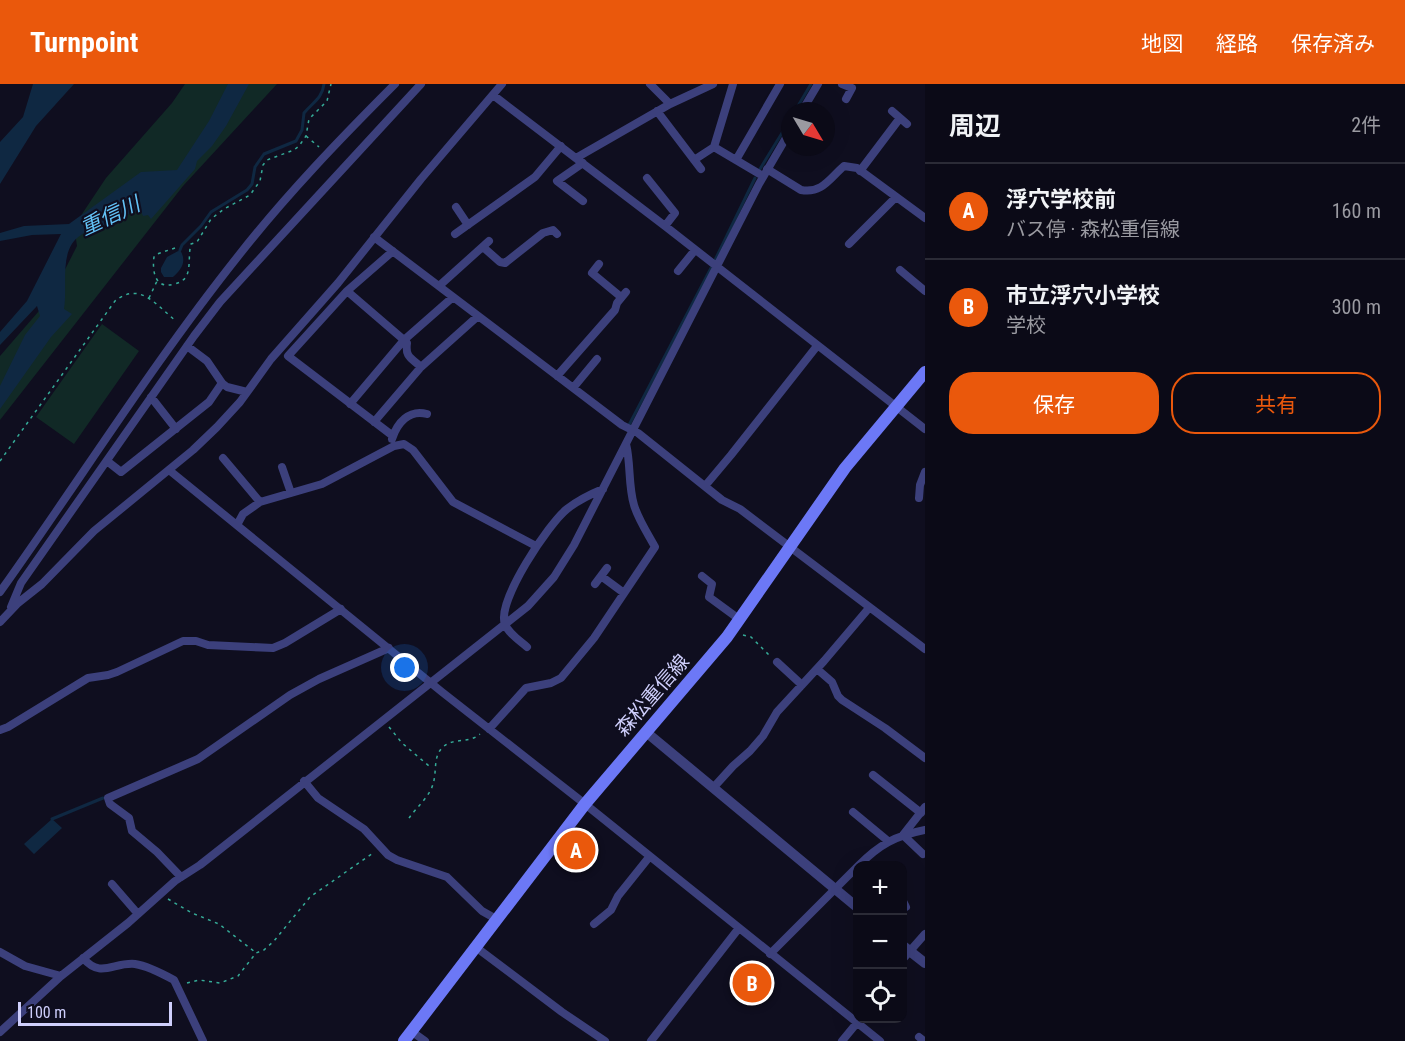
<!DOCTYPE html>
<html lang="ja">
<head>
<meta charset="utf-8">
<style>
	:root { --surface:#0b0a17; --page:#191824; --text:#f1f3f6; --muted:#9a9aa1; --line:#2b2b36; --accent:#ea580c }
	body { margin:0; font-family:"Roboto Condensed","Noto Sans JP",sans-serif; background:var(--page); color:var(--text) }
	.controls { position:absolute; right:18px; bottom:18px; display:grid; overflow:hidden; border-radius:12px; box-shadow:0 6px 24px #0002 }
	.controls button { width:54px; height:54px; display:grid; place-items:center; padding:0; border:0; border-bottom:2px solid var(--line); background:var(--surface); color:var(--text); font:30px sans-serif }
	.compass { position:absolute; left:781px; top:18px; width:54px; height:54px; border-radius:50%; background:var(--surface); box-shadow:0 6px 24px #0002; rotate:128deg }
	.scale { position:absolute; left:18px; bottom:15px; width:154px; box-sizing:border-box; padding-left:6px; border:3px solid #cfcffc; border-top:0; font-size:16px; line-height:21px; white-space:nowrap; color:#cfcffc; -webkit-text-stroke:4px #0f0e1f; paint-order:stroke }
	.you { position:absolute; left:405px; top:584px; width:21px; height:21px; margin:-15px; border:4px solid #fff; border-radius:50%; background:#1a73e8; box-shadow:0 0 0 9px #1a73e833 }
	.badge { display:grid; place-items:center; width:39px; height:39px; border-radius:50%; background:var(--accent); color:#fff; font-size:20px; font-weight:700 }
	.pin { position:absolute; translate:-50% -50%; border:3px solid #fff; box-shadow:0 2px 6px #0006 }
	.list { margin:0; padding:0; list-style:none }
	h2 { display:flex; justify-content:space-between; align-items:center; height:78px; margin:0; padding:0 24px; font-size:26px }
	h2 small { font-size:20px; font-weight:400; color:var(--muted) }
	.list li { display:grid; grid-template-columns:39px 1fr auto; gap:18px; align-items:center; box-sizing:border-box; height:96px; padding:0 24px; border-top:2px solid var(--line) }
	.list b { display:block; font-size:22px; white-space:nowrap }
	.list p { margin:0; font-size:20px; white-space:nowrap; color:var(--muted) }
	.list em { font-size:20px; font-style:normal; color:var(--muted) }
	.actions { display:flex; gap:12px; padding:18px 24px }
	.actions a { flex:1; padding:14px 0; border:2px solid var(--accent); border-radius:24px; text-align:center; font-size:21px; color:var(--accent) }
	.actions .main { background:var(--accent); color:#fff }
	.icon { flex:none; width:33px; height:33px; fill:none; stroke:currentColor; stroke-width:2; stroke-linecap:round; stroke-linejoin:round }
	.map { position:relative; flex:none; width:925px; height:957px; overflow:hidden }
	header { display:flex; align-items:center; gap:36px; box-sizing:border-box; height:84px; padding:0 30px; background:var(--accent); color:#fff }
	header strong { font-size:28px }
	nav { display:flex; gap:33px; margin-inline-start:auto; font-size:21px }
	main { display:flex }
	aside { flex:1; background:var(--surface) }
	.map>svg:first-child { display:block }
	.green { fill:#112926 }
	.water { fill:#0f2842 }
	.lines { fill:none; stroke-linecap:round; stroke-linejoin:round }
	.stream { stroke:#0f2842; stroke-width:3 }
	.path { stroke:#35ab97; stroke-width:1.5; stroke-dasharray:3 4.5; stroke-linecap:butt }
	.minor { stroke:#3c407c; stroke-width:8 }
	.tertiary { stroke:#3c407c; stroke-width:10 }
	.secondary { stroke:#6c78f6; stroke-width:12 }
	.labels { text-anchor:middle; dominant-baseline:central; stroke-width:4.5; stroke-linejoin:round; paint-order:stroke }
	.street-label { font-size:20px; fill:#cfcffc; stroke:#0f0e1f }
	.water-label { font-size:21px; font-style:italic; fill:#63c2f6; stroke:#0f0e1f }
</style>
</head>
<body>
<header>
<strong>Turnpoint</strong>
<nav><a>地図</a><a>経路</a><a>保存済み</a></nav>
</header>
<main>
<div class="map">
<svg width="925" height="957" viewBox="0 0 925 957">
	<rect width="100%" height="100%" fill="#0f0e1f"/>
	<path class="green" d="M185 0H277L183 102 0 336V272L51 213 77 162 74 142 106 94 172 19Z
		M102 240 139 267 74 360 36 333Z"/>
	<path class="water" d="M33 0H74L36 42 0 100V58L23 33Z
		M228 0H249L226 42 212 62 197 77 195 85 151 135 148 131 143 132 141 127C128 127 119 137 107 141 99 144 89 145 81 151 58 165 68 202 64 225L72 230 51 253 0 325V302L25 251 40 232 37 222 0 261V248L27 217 61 150 32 151 0 157V149L24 142 69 140 141 88 177 86 209 37Z
		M180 166C187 177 182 185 173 193H164L161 188V184L167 173Z
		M52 735 62 744 34 770 24 760Z"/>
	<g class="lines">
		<path class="stream" d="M795 27 811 0
			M760 85 790 36
			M180 166 182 161 201 142 211 128 247 106 252 100 255 83 264 70 296 57 302 46 304 29C313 18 322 15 324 0
			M715 176 755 94
			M629 341 711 184
			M52 735 103 714"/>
		<path class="path" d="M306 52 319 63
			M175 164 157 170 154 173C152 187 155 206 174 200 179 199 183 197 186 193 191 184 188 170 191 160L197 158 211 135 224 125 250 111 260 97 263 81 267 76 294 66 299 62 306 52 309 35 327 17 331 0
			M149 214 157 197
			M0 377 115 217C140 197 156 221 176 237
			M743 551 751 553 770 572
			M389 643 402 659 429 682
			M409 734C416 724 430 712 433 700 437 688 433 673 442 664 452 653 469 660 480 650
			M168 815 192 829 219 840 255 868
			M187 899 199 896 220 899 238 892 256 869 264 866 274 857 310 813 373 769"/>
		<path class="minor" d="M650 0 670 20
			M733 0 714 63 763 92
			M842 0 852 4 846 15
			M493 11 665 142 925 345
			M657 27 701 85
			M802 27 818 0
			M892 27 907 40
			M576 74 670 20 713 0
			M694 76 714 63
			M736 76 780 0
			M583 79 557 97 583 117
			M767 85 801 106C822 110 830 94 844 82L857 84 925 134
			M860 87 900 34
			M647 94 675 129 665 142
			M456 123 468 141
			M455 150 535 93 561 62
			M374 153 622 341 638 349 722 416 740 425 925 565
			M849 160 896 113
			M483 163 500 178 505 179 543 149 553 146 557 150
			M393 167 347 207 288 272 393 352
			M599 180 592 189 621 213
			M900 186 925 207
			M678 187 695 166
			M439 202 489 157
			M347 207 404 256 453 213
			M404 256 407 259C405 273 411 274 421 283
			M187 262 207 277 222 299
			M557 292 615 226 617 219 626 208
			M573 304 597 275
			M151 313 176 345
			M350 320 404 256
			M374 338 421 283 478 232
			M392 355C397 339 409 325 427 330
			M223 374 260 418
			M107 377 121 388 209 318 222 299 227 303 247 308
			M282 383 291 409
			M169 386 442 608 585 720 880 957
			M705 402 731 371 817 262
			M919 414 920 401 925 388
			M237 441 243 430 260 418 322 400 394 362 404 360 413 366 453 418 536 462
			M601 492 624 509
			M702 492 712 500 709 513 739 535
			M595 500 607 484
			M0 508C80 396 153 279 239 171 287 110 340 55 395 0
			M11 523 21 499 194 252 220 218 421 0
			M0 538 18 519 42 500 94 447 193 366 217 343 240 318 271 275 338 199 421 95 502 0
			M527 563C520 557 508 549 505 540 496 518 549 439 567 425 577 417 591 410 603 405
			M777 578 802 601
			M817 585 832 598 838 612 842 616 885 644 925 674
			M489 645 526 604 551 599 561 594 594 554 655 463C648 450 638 435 634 421 628 401 631 380 626 360
			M0 646 8 643 88 594 108 591 117 588 183 557H196L208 561 273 564 285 559 341 525
			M873 691 921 729
			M304 697 318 714 364 745 388 771 397 776 447 793 482 827 498 836
			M713 704 733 682 750 667 763 652 777 628 824 577 869 524
			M853 728 888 757
			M923 770 903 751 925 723
			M858 782C880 760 895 752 925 746
			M181 793 157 768 132 747 129 734 110 720 108 714 198 675 290 611 319 595 389 564
			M112 800 138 830
			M902 815 906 823
			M594 840 611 826 618 812 650 772
			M477 864 562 928 605 957
			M0 868 25 882 61 892
			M770 870 858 782
			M83 874C101 895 113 878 135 880 148 882 163 890 174 896L203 957
			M902 876 925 850
			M411 947 425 957
			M0 948 61 892 128 839 175 797 200 781 528 522 554 493 574 461 759 100 790 47
			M919 953 924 957
			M651 957 739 844
			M842 957 861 934"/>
		<path class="tertiary" d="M646 648 858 824
			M902 861 925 879"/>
		<path class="secondary" d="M404 957 585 720 727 553 845 384 925 288"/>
	</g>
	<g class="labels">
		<g class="street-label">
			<text transform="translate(652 611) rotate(-49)">森松重信線</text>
		</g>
		<g class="water-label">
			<text transform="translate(110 132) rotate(-25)">重信川</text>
		</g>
	</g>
</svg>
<div class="controls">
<button>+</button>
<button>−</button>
<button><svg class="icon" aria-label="locate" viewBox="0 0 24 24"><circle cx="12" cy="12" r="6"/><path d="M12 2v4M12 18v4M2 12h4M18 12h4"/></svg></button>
</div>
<svg class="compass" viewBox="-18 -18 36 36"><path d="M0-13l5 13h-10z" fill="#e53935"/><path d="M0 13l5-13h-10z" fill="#9a9aa1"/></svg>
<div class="scale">100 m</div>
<div class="you"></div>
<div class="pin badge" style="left:576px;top:766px">A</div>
<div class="pin badge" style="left:752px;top:899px">B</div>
</div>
<aside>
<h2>周辺<small>2件</small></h2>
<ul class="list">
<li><span class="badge">A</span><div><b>浮穴学校前</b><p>バス停 · 森松重信線</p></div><em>160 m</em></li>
<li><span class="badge">B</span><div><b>市立浮穴小学校</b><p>学校</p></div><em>300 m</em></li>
</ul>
<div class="actions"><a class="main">保存</a><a>共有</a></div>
</aside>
</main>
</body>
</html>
